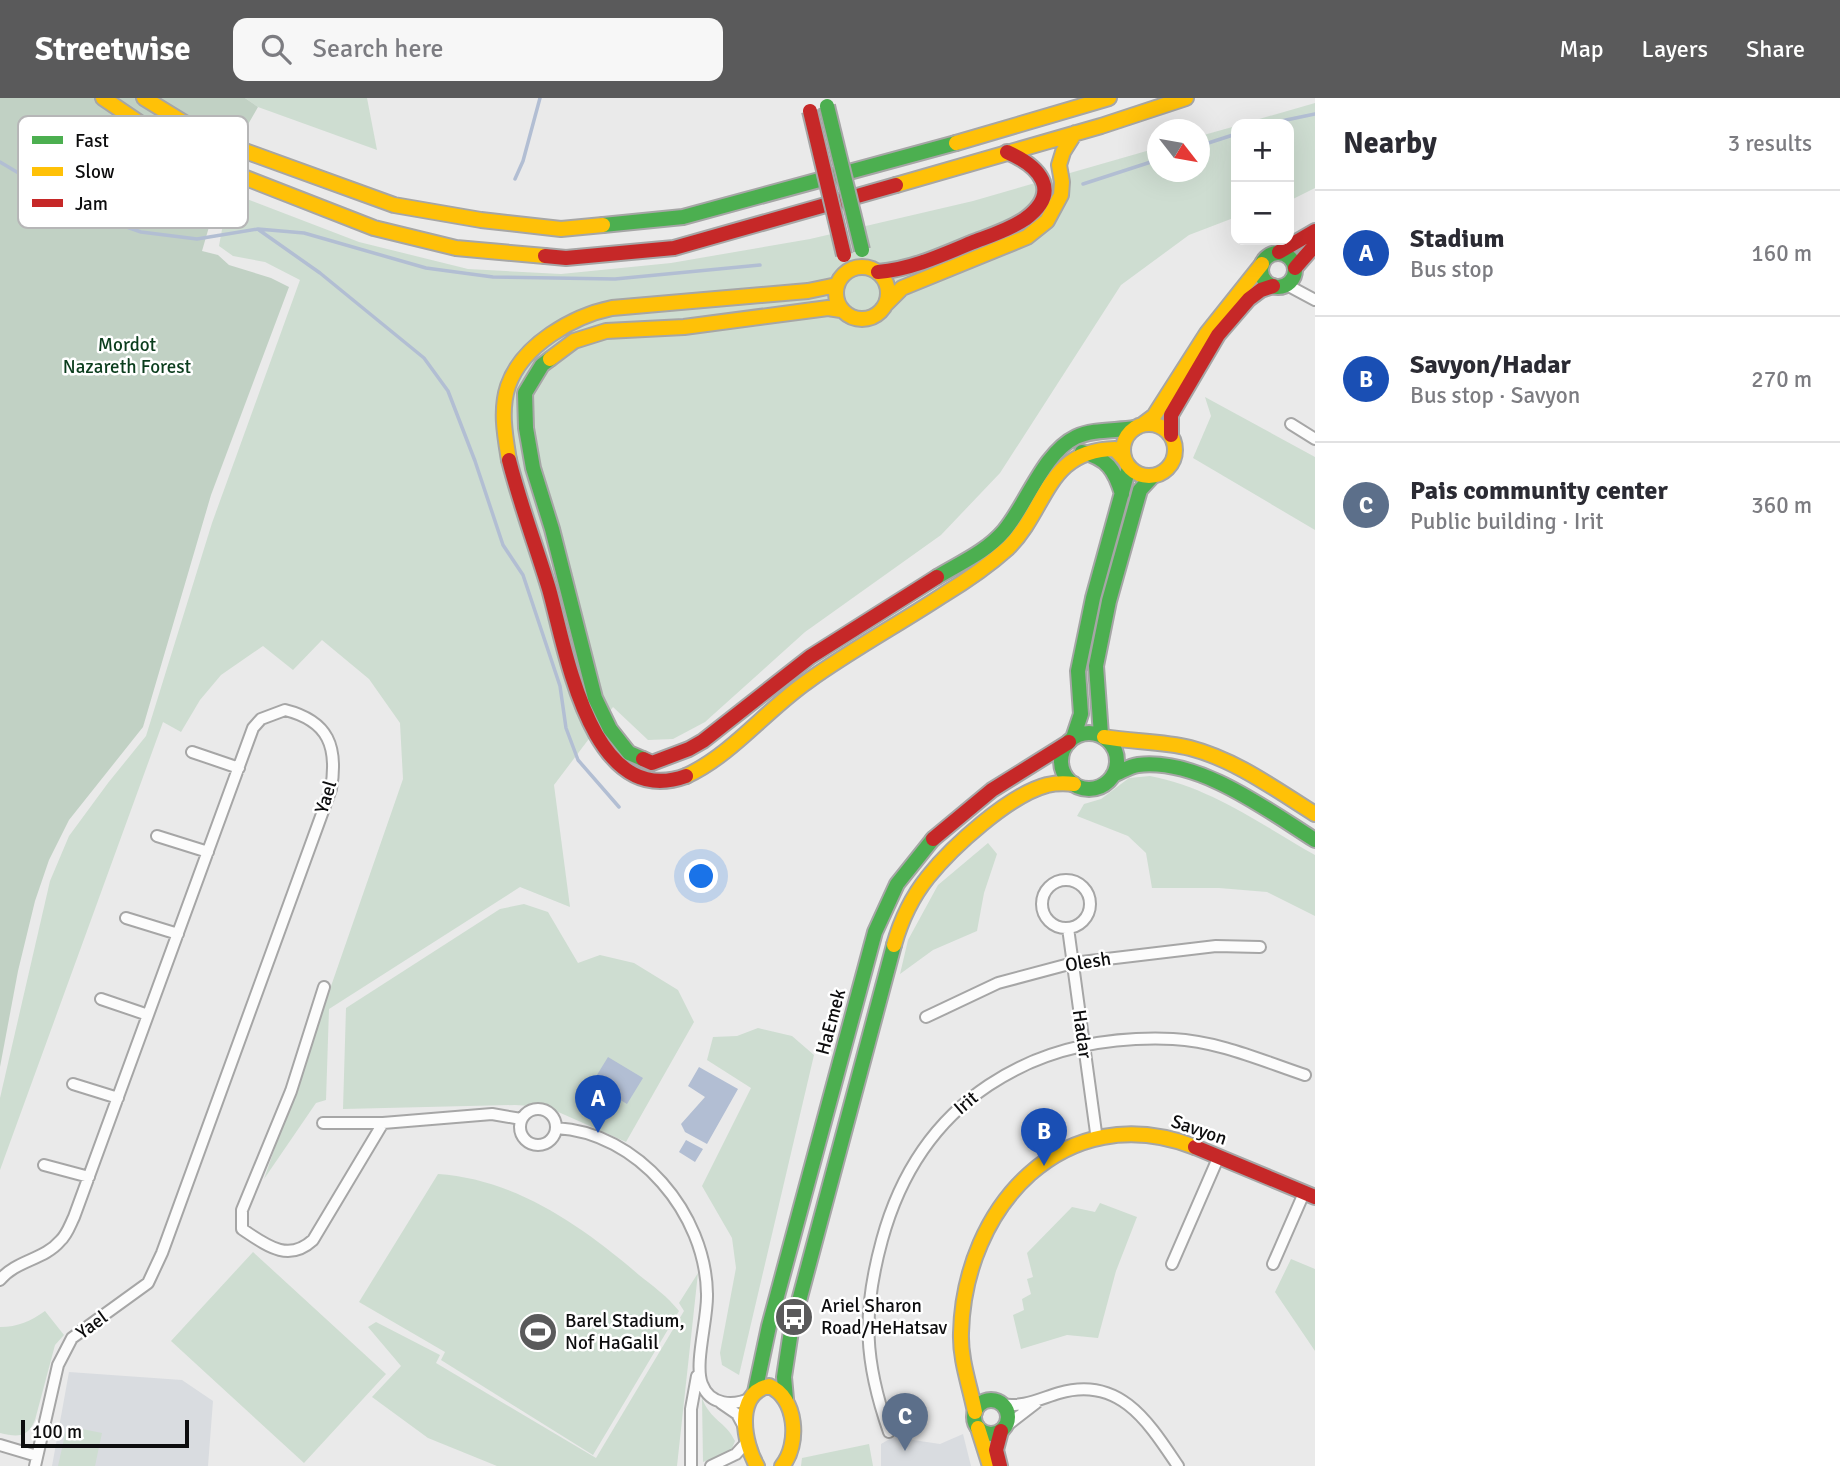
<!DOCTYPE html>
<html lang="en">
<head>
<meta charset="utf-8">
<style>
	:root { --surface:#fff; --page:#f7f7f7; --text:#2b2b33; --muted:#7c7c81; --line:#e1e1e2; --accent:#5a5a5b }
	body { margin:0; font-family:Signika,sans-serif; background:var(--page); color:var(--text) }
	.controls { position:absolute; right:21px; top:21px; display:grid; overflow:hidden; border-radius:14px; box-shadow:0 7px 28px #0002 }
	.controls button { width:63px; height:63px; display:grid; place-items:center; padding:0; border:0; border-bottom:2px solid var(--line); background:var(--surface); color:var(--text); font:35px sans-serif }
	.compass { position:absolute; left:1147px; top:21px; width:63px; height:63px; border-radius:50%; background:var(--surface); box-shadow:0 7px 28px #0002; rotate:121deg }
	.scale { position:absolute; left:21px; bottom:18px; width:168px; box-sizing:border-box; padding-left:7px; border:4px solid #0d0d0e; border-top:0; font-size:19px; line-height:24px; white-space:nowrap; color:#0d0d0e; -webkit-text-stroke:5px #fff; paint-order:stroke }
	.you { position:absolute; left:702px; top:779px; width:24px; height:24px; margin:-18px; border:5px solid #fff; border-radius:50%; background:#1a73e8; box-shadow:0 0 0 10px #1a73e833 }
	.badge { display:grid; place-items:center; width:46px; height:46px; border-radius:50%; background:var(--accent); color:#fff; font-size:23px; font-weight:700 }
	.pin { position:absolute; translate:-50% -58px; filter:drop-shadow(0 2px 4px #0008) }
	.pin::after { content:''; position:absolute; top:37px; width:24px; height:21px; background:inherit; clip-path:polygon(0 0,100% 0,50% 100%) }
	.list { margin:0; padding:0; list-style:none }
	h2 { display:flex; justify-content:space-between; align-items:center; height:91px; margin:0; padding:0 28px; font-size:30px }
	h2 small { font-size:23px; font-weight:400; color:var(--muted) }
	.list li { display:grid; grid-template-columns:46px 1fr auto; gap:21px; align-items:center; box-sizing:border-box; height:126px; padding:0 28px; border-top:2px solid var(--line) }
	.list b { display:block; font-size:26px; white-space:nowrap }
	.list p { margin:0; font-size:23px; white-space:nowrap; color:var(--muted) }
	.list em { font-size:23px; font-style:normal; color:var(--muted) }
	.icon { flex:none; width:38px; height:38px; fill:none; stroke:currentColor; stroke-width:2; stroke-linecap:round; stroke-linejoin:round }
	.map { position:relative; flex:none; width:1315px; height:1368px; overflow:hidden }
	header { display:flex; align-items:center; gap:42px; box-sizing:border-box; height:98px; padding:0 35px; background:var(--accent); color:#fff }
	header strong { font-size:33px }
	nav { display:flex; gap:38px; margin-inline-start:auto; font-size:24px }
	.search { width:490px; height:63px; background:var(--page); display:flex; align-items:center; gap:18px; box-sizing:border-box; padding:0 24px; border-radius:14px; color:var(--muted); font-size:26px }
	main { display:flex }
	aside { flex:1; background:var(--surface) }
	.map>svg:first-child { display:block }
	.built { fill:#d9dce0 }
	.green { fill:#ceddd1 }
	.forest { fill:#c1d1c4 }
	.water { fill:#b2bed3 }
	.lines { fill:none; stroke-linecap:round; stroke-linejoin:round }
	.stream { stroke:#b2bed3; stroke-width:3.5 }
	.street-casing { stroke:#a6a6a6; stroke-width:14 }
	.fast-casing { stroke:#a6a6a6; stroke-width:18 }
	.slow-casing { stroke:#a6a6a6; stroke-width:18 }
	.jam-casing { stroke:#a6a6a6; stroke-width:18 }
	.street { stroke:#fcfcfc; stroke-width:10 }
	.fast { stroke:#4caf50; stroke-width:14 }
	.slow { stroke:#ffc107; stroke-width:14 }
	.jam { stroke:#c62828; stroke-width:14 }
	.fast-bridge-casing { stroke:#a6a6a6; stroke-width:18; stroke-linecap:butt }
	.jam-bridge-casing { stroke:#a6a6a6; stroke-width:18; stroke-linecap:butt }
	.fast-bridge { stroke:#4caf50; stroke-width:14 }
	.jam-bridge { stroke:#c62828; stroke-width:14 }
	.labels { text-anchor:middle; dominant-baseline:central; stroke-width:5; stroke-linejoin:round; paint-order:stroke }
	.park-label { font-size:19px; fill:#0b3d1d; stroke:#fff }
	.street-label { font-size:19px; fill:#0d0d0e; stroke:#fff }
	.poi-label { font-size:19px; fill:#0d0d0e; stroke:#fff; text-anchor:start }
	.key { fill:#fff; stroke:#b6b6b7; stroke-width:2 }
	.key-label { font-size:19px; fill:#0d0d0e }
</style>
</head>
<body>
<header>
<strong>Streetwise</strong>
<div class="search"><svg class="icon" aria-label="search" viewBox="0 0 24 24"><circle cx="10" cy="10" r="6"/><path d="M15 15l6 6"/></svg>Search here</div>
<nav><a>Map</a><a>Layers</a><a>Share</a></nav>
</header>
<main>
<div class="map">
<svg width="1315" height="1368" viewBox="0 0 1315 1368">
	<rect width="100%" height="100%" fill="#eaeaea"/>
	<path class="built" d="M69 1274 182 1282 213 1303 208 1368H52Z
		M963 1336 971 1368H881V1346L893 1339 940 1346Z"/>
	<path class="green" d="M245 0H367L377 52 258 9Z
		M1315 5V90L1289 103V26H1242Z
		M1236 28V119L1189 137 1121 187 1000 375 941 437 805 534 705 624 673 641 648 642 613 609 554 687 570 809 520 789 329 911 326 1002 316 1005 264 1081 403 681 400 625 369 581 322 542 293 572 263 548 221 577 200 602 181 634 163 624 0 1072V1000L50 783 69 738 108 685 146 638 212 425 300 182 265 164 233 158 219 148 225 115 223 92 359 144 468 171 561 176 671 165 810 141 973 103 1157 50V74H1199L1200 38Z
		M1205 299 1315 359V432L1193 360 1211 318Z
		M1150 678C1210 689 1262 727 1315 757V818L1267 794 1219 790H1152L1146 755 1128 738 1077 718 1084 706 1101 701 1129 680Z
		M988 745 997 756 984 795 977 833 933 852 900 876 908 842 938 787Z
		M524 806 548 814 578 865 600 857 634 865 678 892 694 924 626 1044 547 1009 515 1007 343 1011 346 910 500 811Z
		M758 930 792 938 814 957 739 1277 722 1267 720 1255 736 1170 732 1140 702 1088 751 990 707 962 713 939 737 938Z
		M438 1076C515 1081 582 1128 639 1177 653 1188 668 1199 679 1213L593 1357 441 1262 445 1254 359 1204Z
		M1100 1105 1137 1119 1116 1173 1098 1240 1067 1237 1021 1251 1013 1217 1024 1212 1022 1201 1031 1196 1027 1181 1033 1179 1027 1155 1072 1109 1095 1114Z
		M253 1154 386 1276 304 1365 171 1243Z
		M1291 1161 1315 1171V1253L1275 1194Z
		M698 1175 677 1368H497L428 1340 372 1299 401 1268 368 1229 376 1224 440 1257 436 1265 596 1360 684 1213 679 1205Z
		M45 1213 64 1237 55 1247 35 1322C28 1340 17 1339 0 1335V1229C18 1229 31 1223 45 1213Z
		M702 1300C710 1322 726 1324 735 1343L731 1353 703 1364Z
		M67 1328 102 1335 95 1368H58Z
		M869 1346 873 1368H801L802 1360Z"/>
	<path class="forest" d="M0 0H245L258 9 211 91 217 122H211L202 153 218 157 229 167 271 180 289 189 211 397 143 629 69 722 49 762 35 803 18 873 0 969Z"/>
	<path class="water" d="M608 959 643 980 627 1006 592 985Z
		M699 969 738 991 707 1046 685 1034 681 1026 705 999 688 988Z
		M686 1042 703 1051 695 1064 679 1054Z"/>
	<g class="lines">
		<path class="stream" d="M1267 26 1315 16
			M1199 48 1236 36
			M0 64 84 114 141 134 197 141 258 131 304 135 426 170 493 179 615 181 760 167
			M515 81 523 63 540 0
			M1083 86 1157 62
			M259 132 320 175 424 260 448 293 475 363 503 447 523 477 560 588 566 630 578 662 619 709"/>
		<defs>
			<path id="street" d="M1287 187 1315 202
				M1291 326 1315 341
				M192 654 239 670
				M157 738 208 754
				M1042 806a24 24 0 1 1 48 0a24 24 0 1 1-48 0Z
				M126 820 178 836
				M1068 830 1097 1042
				M324 889 291 993 242 1112V1131C266 1147 288 1165 313 1142L383 1025
				M101 901 148 917
				M926 919 998 885 1073 865 1216 848 1260 849
				M73 986 118 1000
				M520 1029a18 18 0 1 1 36 0a18 18 0 1 1-36 0Z
				M323 1025H383L492 1016 521 1021
				M556 1030C638 1034 706 1116 707 1196 708 1220 694 1266 702 1286 710 1308 734 1308 751 1300
				M44 1067 89 1079
				M1172 1166 1219 1058
				M1273 1166 1304 1095
				M0 1182C16 1162 44 1162 60 1143 67 1137 70 1127 74 1119L253 630 261 621 285 612C329 623 338 649 331 691L162 1155 148 1185 72 1240 58 1267 35 1368
				M721 1305 737 1316 745 1331
				M1001 1306C1023 1310 1039 1301 1059 1295 1120 1277 1149 1325 1178 1368
				M1005 1329 1036 1305
				M889 1334C864 1263 862 1215 882 1142 920 1003 1032 935 1173 941 1218 943 1263 963 1305 977
				M0 1347 37 1358
				M691 1368V1311L697 1278
				M711 1368 736 1356 747 1344"/>
			<path id="fast" d="M603 127 683 119 956 45
				M1261 172a17 17 0 1 1 34 0a17 17 0 1 1-34 0Z
				M550 261 542 267 525 295 526 330 533 370 552 431 595 600 610 631 629 655 643 661
				M1082 354C1107 360 1115 372 1122 396
				M937 479C960 465 986 454 1004 433 1027 406 1043 355 1076 339 1093 331 1116 333 1135 330
				M1061 663a28 28 0 1 1 56 0a28 28 0 1 1-56 0Z
				M1101 637 1096 568 1109 503 1140 392 1152 379
				M1073 640 1081 616 1078 573 1093 500 1129 369
				M1113 677C1121 674 1130 668 1138 667 1199 660 1266 711 1315 742
				M755 1294 769 1228 875 834 897 786 933 741
				M786 1301 784 1279 791 1233 894 847
				M974 1319a17 17 0 1 1 34 0a17 17 0 1 1-34 0Z"/>
			<path id="slow" d="M103 0 187 57 374 130 456 150 545 158
				M144 0 209 40 394 107 481 122 561 131 603 127
				M956 45 1109 0
				M896 87 1101 28 1186 0
				M836 195a26 26 0 1 1 52 0a26 26 0 1 1-52 0Z
				M886 206 902 190 1027 139 1047 123 1061 97 1062 84 1059 67 1063 54 1075 35
				M550 261 574 243 606 233 684 229 828 210 841 212
				M1123 352a26 26 0 1 1 52 0a26 26 0 1 1-52 0Z
				M1142 327 1154 318 1207 235 1262 166
				M509 362C505 338 500 312 508 288 522 247 573 218 612 210L808 193 837 187
				M1104 639C1133 644 1162 643 1190 650 1236 662 1275 691 1315 716
				M686 678C733 656 766 612 808 583 851 552 899 526 943 497 966 483 988 468 1008 450 1048 410 1046 352 1115 351L1124 361
				M894 847C901 822 912 799 928 779 952 749 1009 697 1047 687 1056 685 1065 685 1074 686
				M975 1314C970 1288 960 1262 961 1235 964 1109 1064 998 1195 1049
				M978 1330 990 1368
				M757 1368C744 1346 734 1295 769 1288 797 1299 800 1347 782 1368"/>
			<path id="jam" d="M1279 154 1315 133
				M545 158 566 160 674 150 896 87
				M1295 170 1315 147
				M878 174C911 171 940 158 971 145 989 138 1009 132 1025 121 1063 93 1039 68 1007 54
				M1171 337V317L1218 237 1249 201 1261 192 1273 188
				M509 362C520 406 536 448 549 491 566 551 590 713 686 678
				M643 661 652 665 689 651 703 643 810 559 937 479
				M933 741 992 692 1069 644
				M1195 1049 1315 1099
				M1000 1368 996 1352 1001 1333"/>
		</defs>
		<use href="#street" class="street-casing"/>
		<use href="#fast" class="fast-casing"/>
		<use href="#slow" class="slow-casing"/>
		<use href="#jam" class="jam-casing"/>
		<use href="#street" class="street"/>
		<use href="#fast" class="fast"/>
		<use href="#slow" class="slow"/>
		<use href="#jam" class="jam"/>
		<defs>
			<path id="fast-bridge" d="M827 8 862 152"/>
			<path id="jam-bridge" d="M810 13 844 157"/>
		</defs>
		<use href="#fast-bridge" class="fast-bridge-casing"/>
		<use href="#jam-bridge" class="jam-bridge-casing"/>
		<use href="#fast-bridge" class="fast-bridge"/>
		<use href="#jam-bridge" class="jam-bridge"/>
	</g>
	<defs>
		<symbol id="bus-disc" viewBox="-11 -11 22 22"><circle r="9.5" fill="#5a5a5b" stroke="#fff"/><path d="M-5-6H5V4H4V6H2V4H-2V6H-4V4H-5ZM-3.5-4V0h7V-4ZM-3.5 1.2v1.5H-2V1.2ZM2 1.2v1.5H3.5V1.2Z" fill="#fff"/></symbol>
		<symbol id="stadium-disc" viewBox="-11 -11 22 22"><circle r="9.5" fill="#5a5a5b" stroke="#fff"/><path d="M0-5a6.5 5 0 1 0 0 10a6.5 5 0 1 0 0-10ZM-3.5-1.8h7v3.6h-7Z" fill="#fff"/></symbol>
	</defs>
	<g fill-rule="evenodd">
		<use href="#bus-disc" x="772" y="1197" width="44" height="44"/>
		<use href="#stadium-disc" x="516" y="1212" width="44" height="44"/>
	</g>
	<g class="labels">
		<g class="park-label">
			<text x="127" y="247">Mordot<tspan x="127" dy="22">Nazareth Forest</tspan></text>
		</g>
		<g class="street-label">
			<text transform="translate(326 699) rotate(-73)">Yael</text>
			<text transform="translate(1088 864) rotate(-9)">Olesh</text>
			<text transform="translate(831 924) rotate(-75)">HaEmek</text>
			<text transform="translate(1082 936) rotate(82)">Hadar</text>
			<text transform="translate(966 1005) rotate(-40)">Irit</text>
			<text transform="translate(1199 1032) rotate(19)">Savyon</text>
			<text transform="translate(92 1227) rotate(-36)">Yael</text>
		</g>
		<g class="poi-label">
			<text x="821" y="1208">Ariel Sharon<tspan x="821" dy="22">Road/HeHatsav</tspan></text>
			<text x="565" y="1223">Barel Stadium,<tspan x="565" dy="22">Nof HaGalil</tspan></text>
		</g>
	</g>
	<rect x="18" y="18" width="230" height="112" rx="10" class="key"/>
	<rect x="32" y="38" width="31" height="8" fill="#4caf50"/>
	<rect x="32" y="69" width="31" height="9" fill="#ffc107"/>
	<rect x="32" y="101" width="31" height="8" fill="#c62828"/>
	<g class="key-label">
		<text x="75" y="49">Fast</text>
		<text x="75" y="80">Slow</text>
		<text x="75" y="112">Jam</text>
	</g>
</svg>
<div class="controls">
<button>+</button>
<button>−</button>
</div>
<svg class="compass" viewBox="-18 -18 36 36"><path d="M0-13l5 13h-10z" fill="#e53935"/><path d="M0 13l5-13h-10z" fill="#7c7c81"/></svg>
<div class="scale">100 m</div>
<div class="you"></div>
<div class="pin badge" style="left:598px;top:1035px;background:#1a4fb4">A</div>
<div class="pin badge" style="left:1044px;top:1068px;background:#1a4fb4">B</div>
<div class="pin badge" style="left:905px;top:1353px;background:#5c6f8a">C</div>
</div>
<aside>
<h2>Nearby<small>3 results</small></h2>
<ul class="list">
<li><span class="badge" style="background:#1a4fb4">A</span><div><b>Stadium</b><p>Bus stop</p></div><em>160 m</em></li>
<li><span class="badge" style="background:#1a4fb4">B</span><div><b>Savyon/Hadar</b><p>Bus stop · Savyon</p></div><em>270 m</em></li>
<li><span class="badge" style="background:#5c6f8a">C</span><div><b>Pais community center</b><p>Public building · Irit</p></div><em>360 m</em></li>
</ul>
</aside>
</main>
</body>
</html>
